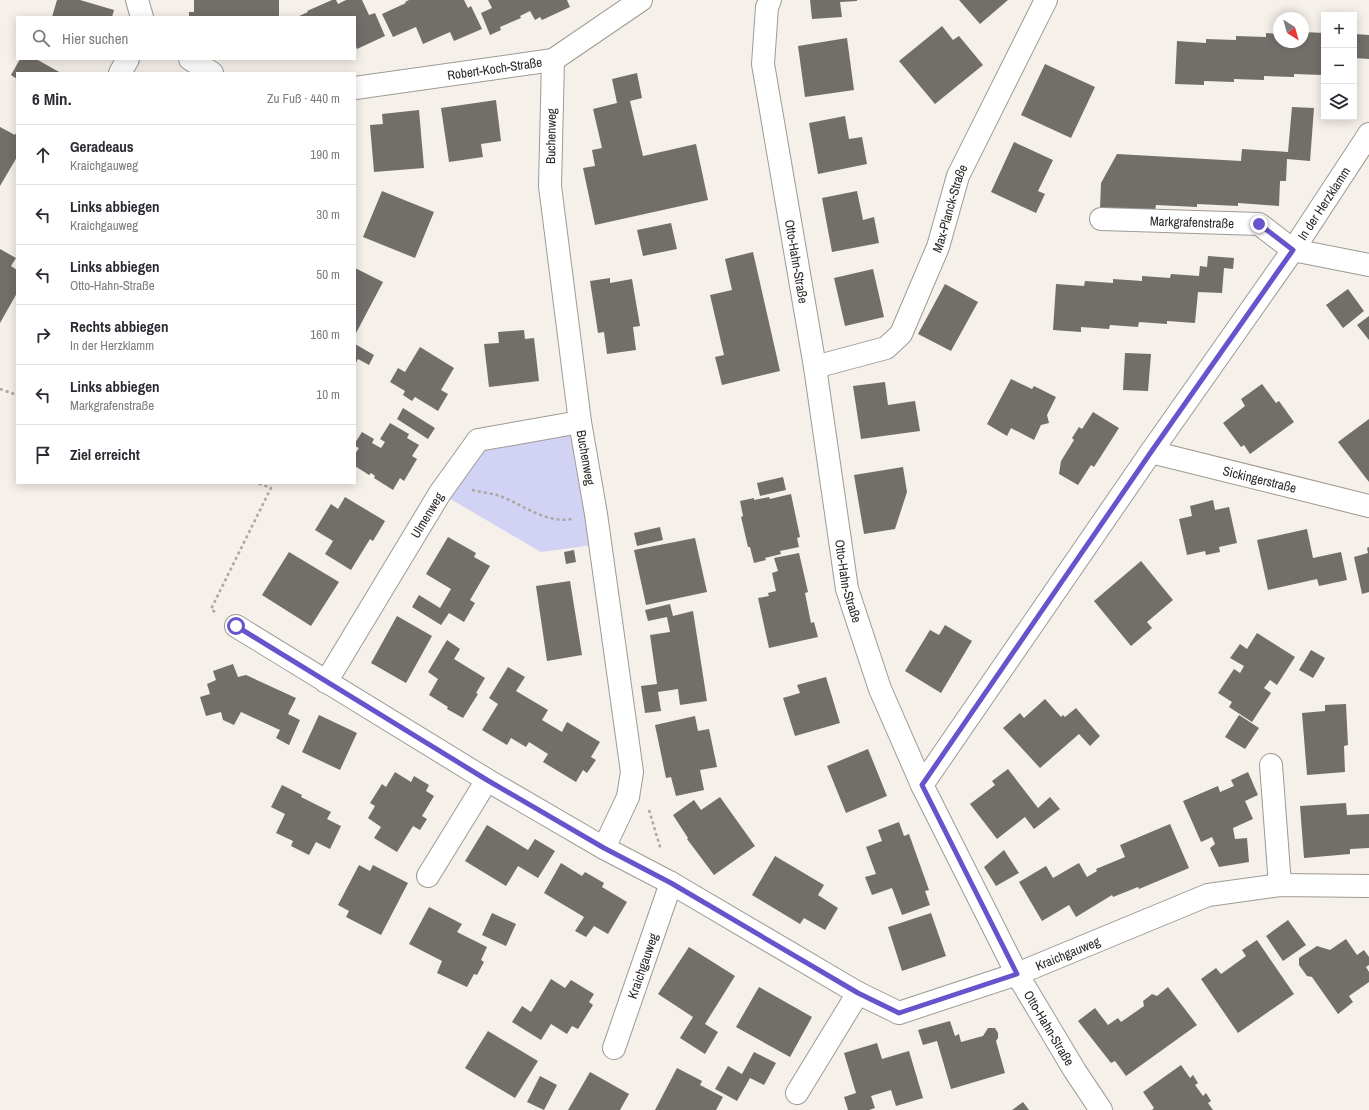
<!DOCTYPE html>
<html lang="de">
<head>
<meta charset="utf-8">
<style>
	:root { --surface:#fff; --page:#f7f7f7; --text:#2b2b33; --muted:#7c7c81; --line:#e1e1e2 }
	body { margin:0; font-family:"Archivo Narrow",sans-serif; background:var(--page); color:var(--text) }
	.controls { position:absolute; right:12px; top:12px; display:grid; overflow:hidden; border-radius:0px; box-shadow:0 2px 10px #0003 }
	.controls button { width:36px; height:36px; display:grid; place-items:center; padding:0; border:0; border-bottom:1px solid var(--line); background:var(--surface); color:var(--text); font:20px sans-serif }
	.compass { position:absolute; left:1273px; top:12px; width:36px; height:36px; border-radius:50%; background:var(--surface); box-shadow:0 2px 10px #0003; rotate:143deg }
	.stop { position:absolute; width:12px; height:12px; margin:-9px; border:3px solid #6754cd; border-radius:50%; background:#fff }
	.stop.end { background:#6754cd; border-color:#fff; box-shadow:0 1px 4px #0008 }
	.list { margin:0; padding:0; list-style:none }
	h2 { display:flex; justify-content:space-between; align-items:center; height:52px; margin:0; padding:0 16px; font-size:17px }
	h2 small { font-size:13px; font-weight:400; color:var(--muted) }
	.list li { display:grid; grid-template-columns:26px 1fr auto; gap:12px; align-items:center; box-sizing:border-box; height:60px; padding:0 16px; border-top:1px solid var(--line) }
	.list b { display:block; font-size:15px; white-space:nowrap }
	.list p { margin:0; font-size:13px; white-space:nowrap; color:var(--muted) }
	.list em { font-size:13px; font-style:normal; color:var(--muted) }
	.icon { flex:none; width:22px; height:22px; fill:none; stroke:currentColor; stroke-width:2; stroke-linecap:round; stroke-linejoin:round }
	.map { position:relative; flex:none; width:1369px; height:1110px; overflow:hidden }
	.search { position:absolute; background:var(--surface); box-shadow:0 2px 10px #0003; left:16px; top:16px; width:340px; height:44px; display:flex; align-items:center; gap:10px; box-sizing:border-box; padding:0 14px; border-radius:0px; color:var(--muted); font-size:15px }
	.panel { position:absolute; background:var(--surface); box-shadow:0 2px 10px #0003; left:16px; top:72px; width:340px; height:412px; border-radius:0px }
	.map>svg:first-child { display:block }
	.green { fill:#d2d2f5 }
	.building { fill:#726e69 }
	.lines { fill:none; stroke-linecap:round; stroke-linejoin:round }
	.minor-casing { stroke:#9e9a94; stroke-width:24 }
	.path { stroke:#aba7a2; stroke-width:2.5; stroke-dasharray:3 3; stroke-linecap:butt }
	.minor { stroke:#fff; stroke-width:22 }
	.route { stroke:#6754cd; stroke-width:5 }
	.labels { text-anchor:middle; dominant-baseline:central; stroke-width:4; stroke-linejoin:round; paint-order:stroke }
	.street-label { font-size:13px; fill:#2b2927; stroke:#fff }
</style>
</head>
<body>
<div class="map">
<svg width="1369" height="1110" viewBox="0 0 1369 1110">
	<rect width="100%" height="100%" fill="#f5f0e9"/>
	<path class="green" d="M580 422 600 544 541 552 440 493 478 440Z"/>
	<path class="building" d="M57 0H80L114 10 112 17H52Z
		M194 0H279V17H189V12H194Z
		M332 0H336L338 4 346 0H362L369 15 375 13 385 36 357 49 355 44V17H297L308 12 307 11Z
		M409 0H464L468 8 471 6 482 29 454 41 450 32 423 44 416 27 393 37 382 14 406 3 405 2Z
		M488 0H567L570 7 542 20 540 17 535 20 530 11 520 16 521 18 500 27 501 30 490 35 481 13 492 8Z
		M810 0H857V1L840 2 842 17 812 19Z
		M959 0H1008L980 24Z
		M942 26 953 40 959 36 983 65 935 104 899 61Z
		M1303 32 1324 33 1323 75 1294 74V77L1264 76V80L1234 79V82L1204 81V85L1175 84 1177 41 1206 43V39L1236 40V36L1266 37V33L1279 34V42H1303Z
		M1354 34 1369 35V59L1354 58Z
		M847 38 854 90 805 97 798 46Z
		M20 59H36L61 73H17V79L11 75Z
		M1045 64 1095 87 1071 138 1021 115Z
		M637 73 642 98 630 101 643 156 696 144 708 200 595 225 583 168 595 166 592 150 602 148 593 109 617 103 612 79Z
		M496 100 501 141 481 144 483 157 449 162 441 108Z
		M1292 107 1314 108 1310 161 1287 159 1286 181H1280L1279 206 1238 203V206L1197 204V207L1156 205 1155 211 1100 208 1101 183 1117 154 1241 161 1242 149 1288 152Z
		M419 110 424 168 374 172 370 125 383 124 382 114Z
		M845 116 849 139 862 137 867 164 818 174 809 123Z
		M0 127 15 135 17 131V157L0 186Z
		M1014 142 1053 160 1038 191 1045 194 1036 213 991 192Z
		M382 191 434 212 415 258 363 237Z
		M857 191 863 220 874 217 879 243 832 252 822 198Z
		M671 223 677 249 643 256 637 230Z
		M0 249 16 258 11 266 17 270V293L0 323Z
		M753 252 780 371 722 385 715 357 724 355 710 295 732 290 725 259Z
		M1208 256 1234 258 1233 269 1224 268 1222 293 1198 292 1195 323 1167 321V324L1139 322 1138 327 1110 325 1109 329 1081 327V332L1053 330 1056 284 1084 286 1085 281 1113 283V279L1142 281V276L1170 278 1171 274 1199 276 1200 266 1207 267Z
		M355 268 383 282 355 335Z
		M873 269 884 317 845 326 834 278Z
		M610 278V283L632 279 640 326 633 327 636 350 607 354 604 332 598 333 590 281Z
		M945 284 978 302 951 351 918 334Z
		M1348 289 1364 311 1343 328 1326 305Z
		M1369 316V340L1357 325Z
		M524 330 525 339 534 338 539 381 489 387 484 344 499 343 498 332Z
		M355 344 374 355 369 365 358 359 355 364Z
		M420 347 454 368 441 390 448 394 438 411 415 397 412 401 403 395 405 391 390 382 398 368 405 372Z
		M1125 353 1151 354 1148 391 1123 390Z
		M1011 379 1032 389 1034 386 1056 397 1047 415 1049 423 1041 425 1034 440 1011 428 1007 436 987 424Z
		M885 382 888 405 915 401 920 431 861 439 853 386Z
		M1262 384 1276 403 1279 401 1294 422 1250 454 1244 445 1241 447 1223 423 1245 406 1241 399Z
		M403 408 435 428 428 439 397 419Z
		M1093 412 1119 428 1094 467 1091 465 1078 485 1059 474 1061 461 1074 440 1072 438 1079 427 1082 429Z
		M1369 419V482L1338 442Z
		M390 423 409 434 407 438 419 445 412 456 417 459 404 481 400 478 393 490 374 478 375 476 371 473 369 475 355 466V454L359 448 355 446V443L362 432 374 439 372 443 381 448 385 442 380 439Z
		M903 467 907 492 895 529 864 534 854 475Z
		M783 477 786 490 760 496 757 483Z
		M791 494 800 537 797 538 799 547 780 551 781 554 765 558 766 560 754 563 750 547H748L741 517 743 516 740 501 754 498V500L769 497 770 499Z
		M345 497 385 521 373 541 370 539 351 570 325 554 333 541 315 530 331 504 338 509Z
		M1213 500 1215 510 1229 507 1237 543 1219 547 1220 552 1206 555 1205 551 1187 555 1179 519 1192 516 1190 506Z
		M660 527 663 540 637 546 634 533Z
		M1307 529 1313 558 1341 552 1347 580 1319 586 1317 579 1268 590 1257 540Z
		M448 537 476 553 474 557 490 566 470 600 475 603 464 622 449 613 441 625 412 607 419 595 440 608 451 589 426 574Z
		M695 538 707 592 646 605 634 550Z
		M1369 547V592L1362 594 1354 557 1368 553 1367 548Z
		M574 550 576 562 566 564 564 552Z
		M289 552 339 582 311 626 262 595Z
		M799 553 808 592 805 593 811 623 814 622 818 637 769 648 758 598 769 596 768 593 776 591 772 573 778 571 774 558Z
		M1141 561 1173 600 1147 622 1152 628 1131 646 1094 601Z
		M570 581 582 655 547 661 536 586Z
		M670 604 673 616 693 611 707 701 680 705 678 689 658 692 661 711 645 713 641 686 657 684 650 635 670 632 667 617 648 621 645 610Z
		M397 616 432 636 406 683 371 663Z
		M945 625 972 641 941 693 905 671 930 630 939 635Z
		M1257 633 1295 657 1277 685 1270 680 1264 688 1271 693 1252 722 1229 707 1232 702 1218 693 1234 669 1240 673 1244 666 1230 658 1240 644 1247 649Z
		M447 640 460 649 454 659 485 678 476 693 478 694 463 718 447 709 448 707 429 695 438 679 428 672Z
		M1311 650 1325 658 1313 678 1299 670Z
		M233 664 238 677 246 675 296 698 288 714 300 720 289 745 276 738 280 730 241 712 234 725 223 720 221 712 206 716 200 697 210 694 207 684 216 680 213 671Z
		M508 667 525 677 516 691 548 710 542 720 562 732 567 722 600 742 591 757 596 760 587 773 583 770 576 782 543 762 548 754 529 742 526 747 511 738 507 745 482 730 498 704 489 698Z
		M826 677 840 723 795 736 783 698 800 693 797 685Z
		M1045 699 1061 717 1063 715 1065 717 1076 708 1100 736 1090 746 1079 734 1040 768 1003 728 1020 713 1024 718Z
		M1346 704 1348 745 1344 746 1345 772 1307 775 1302 713 1325 711V705Z
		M319 715 357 733 340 770 302 752Z
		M1239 715 1259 728 1245 749 1225 737Z
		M695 716 698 731 709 729 717 767 700 770 704 790 676 796 671 777 666 778 655 725Z
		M868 749 887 796 846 813 827 766Z
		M1008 769 1038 808 1050 797 1060 809 1034 829 1025 817 997 839 970 804 995 785 992 781Z
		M395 772 411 782 414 776 429 785 426 791 434 796 422 816 427 819 420 830 413 826 397 852 374 838 381 827 368 818 375 806 370 803 382 784 386 787Z
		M1248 772 1258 795 1245 801 1253 819 1233 828 1235 839 1247 838 1249 862 1219 867 1210 848 1215 844 1212 837 1201 842 1183 801 1218 786 1220 792 1234 786 1231 780Z
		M282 785 302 795 301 797 331 812 327 819 341 826 330 849 316 842 309 855 291 846 293 841 276 833 285 814 271 807Z
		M720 797 755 846 714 875 687 839 688 838 673 815 694 800 701 810Z
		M1346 803 1347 815 1369 814V848L1350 849V854L1304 858 1300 806Z
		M899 822 904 836 909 834 929 890 925 891 930 905 902 915 892 888 872 895 865 877 876 874 866 847 882 841 878 830Z
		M1170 824 1189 868 1139 889 1138 887 1113 897 1112 895 1076 917 1069 905 1042 921 1019 882 1046 866 1053 878 1079 863 1087 877 1097 871 1096 869 1125 857 1120 845Z
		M487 825 528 850 535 839 555 851 538 878 518 866 506 886 465 861Z
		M1004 850 1019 873 996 886 984 867Z
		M775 856 824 885 818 895 838 908 825 930 804 918 800 924 752 895Z
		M561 863 582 876 585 872 604 883 602 887 627 902 608 934 594 926 586 937 575 931 584 917 544 893Z
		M359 865 370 871 373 865 408 883 381 935 346 917 349 911 338 905Z
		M429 907 462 924 457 932 487 947 481 960 484 962 477 975 474 974 467 987 437 973 442 961 409 944Z
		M492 913 516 924 506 946 482 935Z
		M931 913 946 956 902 971 888 927Z
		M1288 920 1306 945 1283 961 1266 936Z
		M1346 939 1357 955 1364 950 1369 957V965L1366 967 1369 972V982L1349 996 1353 1002 1338 1014 1312 977 1307 976 1299 965V958L1317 946 1330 950Z
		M1257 940 1294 994 1238 1033 1201 979 1216 968 1221 974 1246 956 1242 950Z
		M689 947 735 976 705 1024 718 1032 705 1054 680 1038 693 1017 658 994Z
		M551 979 565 988 571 980 594 994 589 1002 593 1005 578 1029 572 1026 567 1034 551 1024 541 1040 512 1022 522 1006 531 1012Z
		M759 987 812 1017 790 1057 736 1027Z
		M1168 987 1197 1025 1126 1076 1115 1061 1111 1063 1078 1021 1095 1008 1108 1025 1118 1018 1121 1022 1144 1006 1143 1001 1152 994 1157 996Z
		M950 1021 955 1036 959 1034 961 1042 983 1036 988 1028H995L998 1033V1038L996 1041 1005 1073 951 1089 937 1041 923 1045 918 1030Z
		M488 1031 538 1061 515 1098 465 1068Z
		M877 1043 882 1059 909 1051 923 1098 896 1106 891 1090 871 1096 875 1108 869 1110H848L844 1097 856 1093 844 1053Z
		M754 1052 776 1063 764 1085 750 1078 737 1101 715 1089 728 1066 742 1074Z
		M1181 1065 1190 1078 1193 1075 1198 1083 1195 1085 1203 1096 1206 1093 1211 1101 1208 1103 1213 1110H1152L1154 1108 1143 1092Z
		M677 1068 702 1081 700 1085 723 1097 716 1110H655Z
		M590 1072 629 1094 620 1110H568Z
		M540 1076 557 1085 544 1110 527 1102Z
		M1023 1102 1029 1110H1012Z"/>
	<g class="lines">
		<defs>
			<g id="minor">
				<path d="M137 0 142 17"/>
				<path id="s1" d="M770 0 767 7 763 64 815 367 847 589 880 689 922 785 1017 974 1075 1071 1101 1110"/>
				<path d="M190 59 212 73"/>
				<path id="s2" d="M553 60 550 186 580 422 596 514 632 772 628 797 604 848"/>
				<path d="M120 73 128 59"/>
				<path id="s3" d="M355 88 553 60 641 0"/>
				<path id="s4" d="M1101 219 1259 224 1293 250 1369 265"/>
				<path id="s5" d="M815 367 886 348 901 334 938 247 958 176 1046 0"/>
				<path id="s6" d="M1151 452 1369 506"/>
				<path id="s7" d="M236 626 487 780 604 848 671 883 858 993 899 1013 1017 974 1208 895 1280 885 1369 886"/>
				<path id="s8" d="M326 682 440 493 478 440 580 422"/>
				<path d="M1271 765 1280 885"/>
				<path id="s9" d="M922 785 1151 452 1293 250 1369 134"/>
				<path d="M428 876 487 780"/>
				<path id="s10" d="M614 1048 671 883"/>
				<path d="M797 1093 858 993"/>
			</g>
		</defs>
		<use href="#minor" class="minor-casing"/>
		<path class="path" d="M0 389 17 395
			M472 490C480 492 489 493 497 495 521 503 545 524 572 519
			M215 612 211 609 271 488 257 483
			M649 810 661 850"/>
		<use href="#minor" class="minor"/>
	</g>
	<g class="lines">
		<path class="route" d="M236 626 487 780 604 848 671 883 858 993 899 1013 1017 974 922 785 1151 452 1293 250 1259 224"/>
	</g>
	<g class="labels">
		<g class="street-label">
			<text stroke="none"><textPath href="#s3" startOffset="141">Robert-Koch-Straße</textPath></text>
			<text transform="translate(551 136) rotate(-89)">Buchenweg</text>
			<text stroke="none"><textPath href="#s9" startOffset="707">In der Herzklamm</textPath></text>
			<text stroke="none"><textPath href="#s5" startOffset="229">Max-Planck-Straße</textPath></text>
			<text stroke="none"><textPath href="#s4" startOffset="91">Markgrafenstraße</textPath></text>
			<text stroke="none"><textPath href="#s1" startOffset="265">Otto-Hahn-Straße</textPath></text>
			<text stroke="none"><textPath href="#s2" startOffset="400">Buchenweg</textPath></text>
			<text stroke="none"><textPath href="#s6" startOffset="112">Sickingerstraße</textPath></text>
			<text stroke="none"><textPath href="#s8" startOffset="195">Ulmenweg</textPath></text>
			<text stroke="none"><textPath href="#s1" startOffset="589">Otto-Hahn-Straße</textPath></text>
			<text stroke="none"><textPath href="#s7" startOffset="947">Kraichgauweg</textPath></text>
			<text stroke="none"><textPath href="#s10" startOffset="87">Kraichgauweg</textPath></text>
			<text stroke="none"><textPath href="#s1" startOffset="1081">Otto-Hahn-Straße</textPath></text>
		</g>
	</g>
</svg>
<div class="controls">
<button>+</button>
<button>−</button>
<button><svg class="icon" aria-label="layers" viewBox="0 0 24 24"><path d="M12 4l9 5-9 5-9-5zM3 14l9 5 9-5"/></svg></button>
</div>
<svg class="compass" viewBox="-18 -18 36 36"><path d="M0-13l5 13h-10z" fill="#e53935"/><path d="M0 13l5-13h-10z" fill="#7c7c81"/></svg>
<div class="stop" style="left:236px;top:626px"></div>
<div class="stop end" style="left:1259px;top:224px"></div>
<div class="search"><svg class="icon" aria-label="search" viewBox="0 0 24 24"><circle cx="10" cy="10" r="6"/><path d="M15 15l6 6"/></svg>Hier suchen</div>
<section class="panel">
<h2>6 Min.<small>Zu Fuß · 440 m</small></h2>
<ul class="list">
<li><svg class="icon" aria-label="ahead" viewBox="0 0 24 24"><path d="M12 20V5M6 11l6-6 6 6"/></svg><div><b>Geradeaus</b><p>Kraichgauweg</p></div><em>190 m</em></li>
<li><svg class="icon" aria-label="left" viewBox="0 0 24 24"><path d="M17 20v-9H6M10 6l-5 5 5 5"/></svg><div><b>Links abbiegen</b><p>Kraichgauweg</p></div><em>30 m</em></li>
<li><svg class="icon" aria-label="left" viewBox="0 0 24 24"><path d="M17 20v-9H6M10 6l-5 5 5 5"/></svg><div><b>Links abbiegen</b><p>Otto-Hahn-Straße</p></div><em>50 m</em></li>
<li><svg class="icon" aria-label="right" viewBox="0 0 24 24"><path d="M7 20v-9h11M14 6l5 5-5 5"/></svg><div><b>Rechts abbiegen</b><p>In der Herzklamm</p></div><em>160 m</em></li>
<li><svg class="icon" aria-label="left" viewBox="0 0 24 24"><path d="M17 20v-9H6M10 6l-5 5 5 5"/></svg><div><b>Links abbiegen</b><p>Markgrafenstraße</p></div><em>10 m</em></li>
<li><svg class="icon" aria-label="arrive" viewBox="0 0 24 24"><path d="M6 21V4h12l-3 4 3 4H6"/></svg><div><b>Ziel erreicht</b></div></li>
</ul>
</section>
</div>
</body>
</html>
